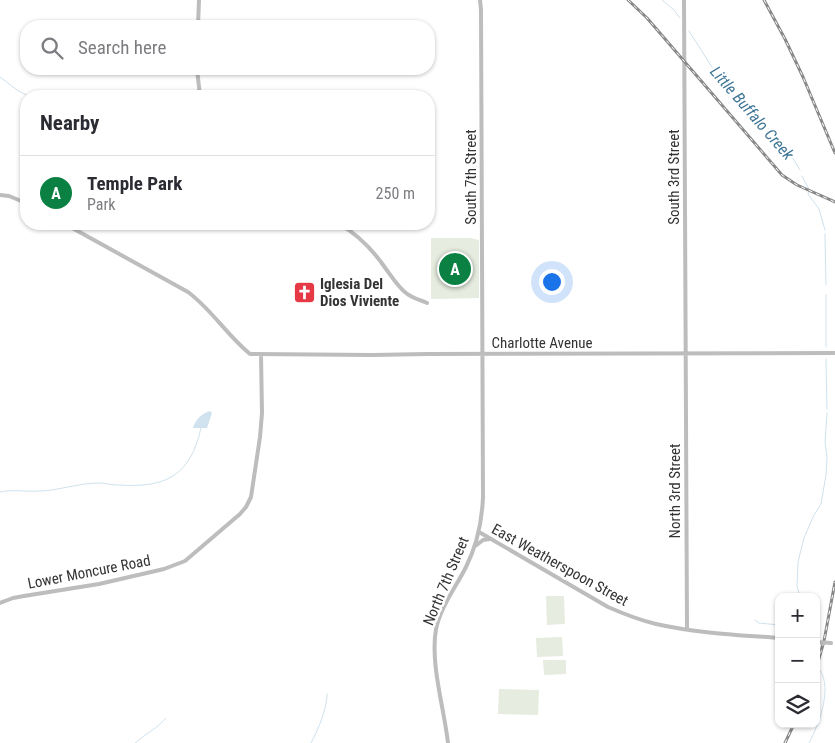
<!DOCTYPE html>
<html lang="en">
<head>
<meta charset="utf-8">
<style>
	:root { --surface:#fff; --page:#f7f7f7; --text:#2b2b33; --muted:#7c7c81; --line:#e1e1e2; --accent:#0b8043 }
	body { margin:0; font-family:"Roboto Condensed",sans-serif; background:var(--page); color:var(--text) }
	.controls { position:absolute; right:15px; bottom:15px; display:grid; overflow:hidden; border-radius:10px; box-shadow:0 1px 4px #0004 }
	.controls button { width:45px; height:45px; display:grid; place-items:center; padding:0; border:0; border-bottom:1px solid var(--line); background:var(--surface); color:var(--text); font:25px sans-serif }
	.you { position:absolute; left:551px; top:281px; width:18px; height:18px; margin:-12px; border:4px solid #fff; border-radius:50%; background:#1a73e8; box-shadow:0 0 0 8px #1a73e833 }
	.badge { display:grid; place-items:center; width:32px; height:32px; border-radius:50%; background:var(--accent); color:#fff; font-size:16px; font-weight:700 }
	.pin { position:absolute; translate:-50% -50%; border:2px solid #fff; box-shadow:0 1px 5px #0006 }
	.list { margin:0; padding:0; list-style:none }
	h2 { display:flex; justify-content:space-between; align-items:center; height:65px; margin:0; padding:0 20px; font-size:21px }
	h2 small { font-size:16px; font-weight:400; color:var(--muted) }
	.list li { display:grid; grid-template-columns:32px 1fr auto; gap:15px; align-items:center; box-sizing:border-box; height:75px; padding:0 20px; border-top:1px solid var(--line) }
	.list b { display:block; font-size:19px; white-space:nowrap }
	.list p { margin:0; font-size:16px; white-space:nowrap; color:var(--muted) }
	.list em { font-size:16px; font-style:normal; color:var(--muted) }
	.icon { flex:none; width:28px; height:28px; fill:none; stroke:currentColor; stroke-width:2; stroke-linecap:round; stroke-linejoin:round }
	.map { position:relative; flex:none; width:835px; height:743px; overflow:hidden }
	.search { position:absolute; background:var(--surface); box-shadow:0 1px 4px #0004; left:20px; top:20px; width:415px; height:55px; display:flex; align-items:center; gap:12px; box-sizing:border-box; padding:0 18px; border-radius:20px; color:var(--muted); font-size:19px }
	.panel { position:absolute; background:var(--surface); box-shadow:0 1px 4px #0004; left:20px; top:90px; width:415px; height:140px; border-radius:20px }
	.map>svg:first-child { display:block }
	.green { fill:#e6ecdf }
	.water { fill:#cfe2ee }
	.lines { fill:none; stroke-linecap:round; stroke-linejoin:round }
	.stream { stroke:#cfe2ee; stroke-width:1 }
	.secondary { stroke:#bdbdbd; stroke-width:4 }
	.rail-casing { stroke:#888; stroke-width:3 }
	.rail { stroke:#fff; stroke-width:1; stroke-dasharray:4; stroke-linecap:butt }
	.secondary-bridge { stroke:#bdbdbd; stroke-width:4 }
	.labels { text-anchor:middle; dominant-baseline:central; stroke-width:5; stroke-linejoin:round; paint-order:stroke }
	.street-label { font-size:15px; fill:#333; stroke:#fff }
	.poi-label { font-size:15px; font-weight:bold; fill:#333; stroke:#fff; text-anchor:start }
	.water-label { font-size:16px; font-style:italic; fill:#3f7597; stroke:#fff }
</style>
</head>
<body>
<div class="map">
<svg width="835" height="743" viewBox="0 0 835 743">
	<rect width="100%" height="100%" fill="#fff"/>
	<path class="green" d="M431 238H470L479 240V298L431 299Z
		M546 596H564L565 624 547 625Z
		M562 637 563 656 537 657 536 638Z
		M543 660H566V674L544 675Z
		M499 689 539 690 538 715 498 714Z"/>
	<path class="water" d="M210 411 212 413 207 428H193C195 420 202 413 210 411Z"/>
	<g class="lines">
		<path class="stream" d="M662 0 674 10 680 18
			M689 31 717 75 730 91 761 119 771 132 786 147 800 170
			M0 77 17 90 28 96
			M802 176 809 189 808 194 819 209 825 230
			M825 234 826 285
			M826 295V347
			M826 359 827 409
			M0 492C12 489 26 492 38 491 58 491 78 483 99 483 105 483 111 485 118 485 165 488 190 477 201 428
			M800 597 797 586 798 562 804 538 814 515 821 504 826 475 827 457 825 442 827 413
			M755 620 759 623 779 625
			M135 743C145 734 158 728 166 718
			M311 743C318 730 327 709 327 694
			M809 743C820 723 835 681 816 666"/>
		<path class="secondary" d="M684 0 687 629
			M198 26 199 0
			M197 69 200 96
			M0 195 9 196 26 203
			M65 224 188 292C211 309 227 335 250 354L372 355 428 354 835 353
			M339 224C359 235 373 250 386 269 392 277 398 287 406 293 412 298 420 300 427 303
			M479 532 608 607C624 614 639 620 656 624 696 633 738 635 779 638
			M474 547 483 540 490 539
			M0 603 13 598 24 596 99 584 164 569 185 561 240 514 246 507 251 497 260 437 262 413 261 355
			M448 743C444 707 430 664 436 629 441 606 456 587 466 567 477 545 482 521 483 497L481 10 480 0"/>
		<defs>
			<path id="rail" d="M628 0 647 18 782 175 797 185 835 202
				M764 0 785 39 803 77 835 153
				M816 669 824 641 835 582
				M785 743 794 724"/>
		</defs>
		<use href="#rail" class="rail-casing"/>
		<use href="#rail" class="rail"/>
		<path class="secondary-bridge" d="M816 642 831 643"/>
	</g>
	<defs>
		<symbol id="church-square" viewBox="-11 -11 22 22"><rect x="-9" y="-9" width="18" height="18" rx="4" fill="#e63946" stroke="#fff"/><path d="M-1.2-6h2.4v3.5h3.3v2.4h-3.3V6h-2.4V-.1h-3.3v-2.4h3.3Z" fill="#fff"/></symbol>
	</defs>
	<g fill-rule="evenodd">
		<use href="#church-square" x="292" y="280" width="25" height="25"/>
	</g>
	<g class="labels">
		<g class="street-label">
			<text transform="translate(471 177) rotate(-90)">South 7th Street</text>
			<text transform="translate(674 177) rotate(-90)">South 3rd Street</text>
			<text x="542" y="343">Charlotte Avenue</text>
			<text transform="translate(675 491) rotate(-90)">North 3rd Street</text>
			<text transform="translate(560 565) rotate(29)">East Weatherspoon Street</text>
			<text transform="translate(89 572) rotate(-11)">Lower Moncure Road</text>
			<text transform="translate(446 581) rotate(-67)">North 7th Street</text>
		</g>
		<g class="poi-label">
			<text x="320" y="284">Iglesia Del<tspan x="320" dy="17">Dios Viviente</tspan></text>
		</g>
		<g class="water-label">
			<text transform="translate(752 113) rotate(49)">Little Buffalo Creek</text>
		</g>
	</g>
</svg>
<div class="controls">
<button>+</button>
<button>−</button>
<button><svg class="icon" aria-label="layers" viewBox="0 0 24 24"><path d="M12 4l9 5-9 5-9-5zM3 14l9 5 9-5"/></svg></button>
</div>
<div class="you"></div>
<div class="pin badge" style="left:455px;top:269px">A</div>
<div class="search"><svg class="icon" aria-label="search" viewBox="0 0 24 24"><circle cx="10" cy="10" r="6"/><path d="M15 15l6 6"/></svg>Search here</div>
<section class="panel">
<h2>Nearby<small></small></h2>
<ul class="list">
<li><span class="badge">A</span><div><b>Temple Park</b><p>Park</p></div><em>250 m</em></li>
</ul>
</section>
</div>
</body>
</html>
